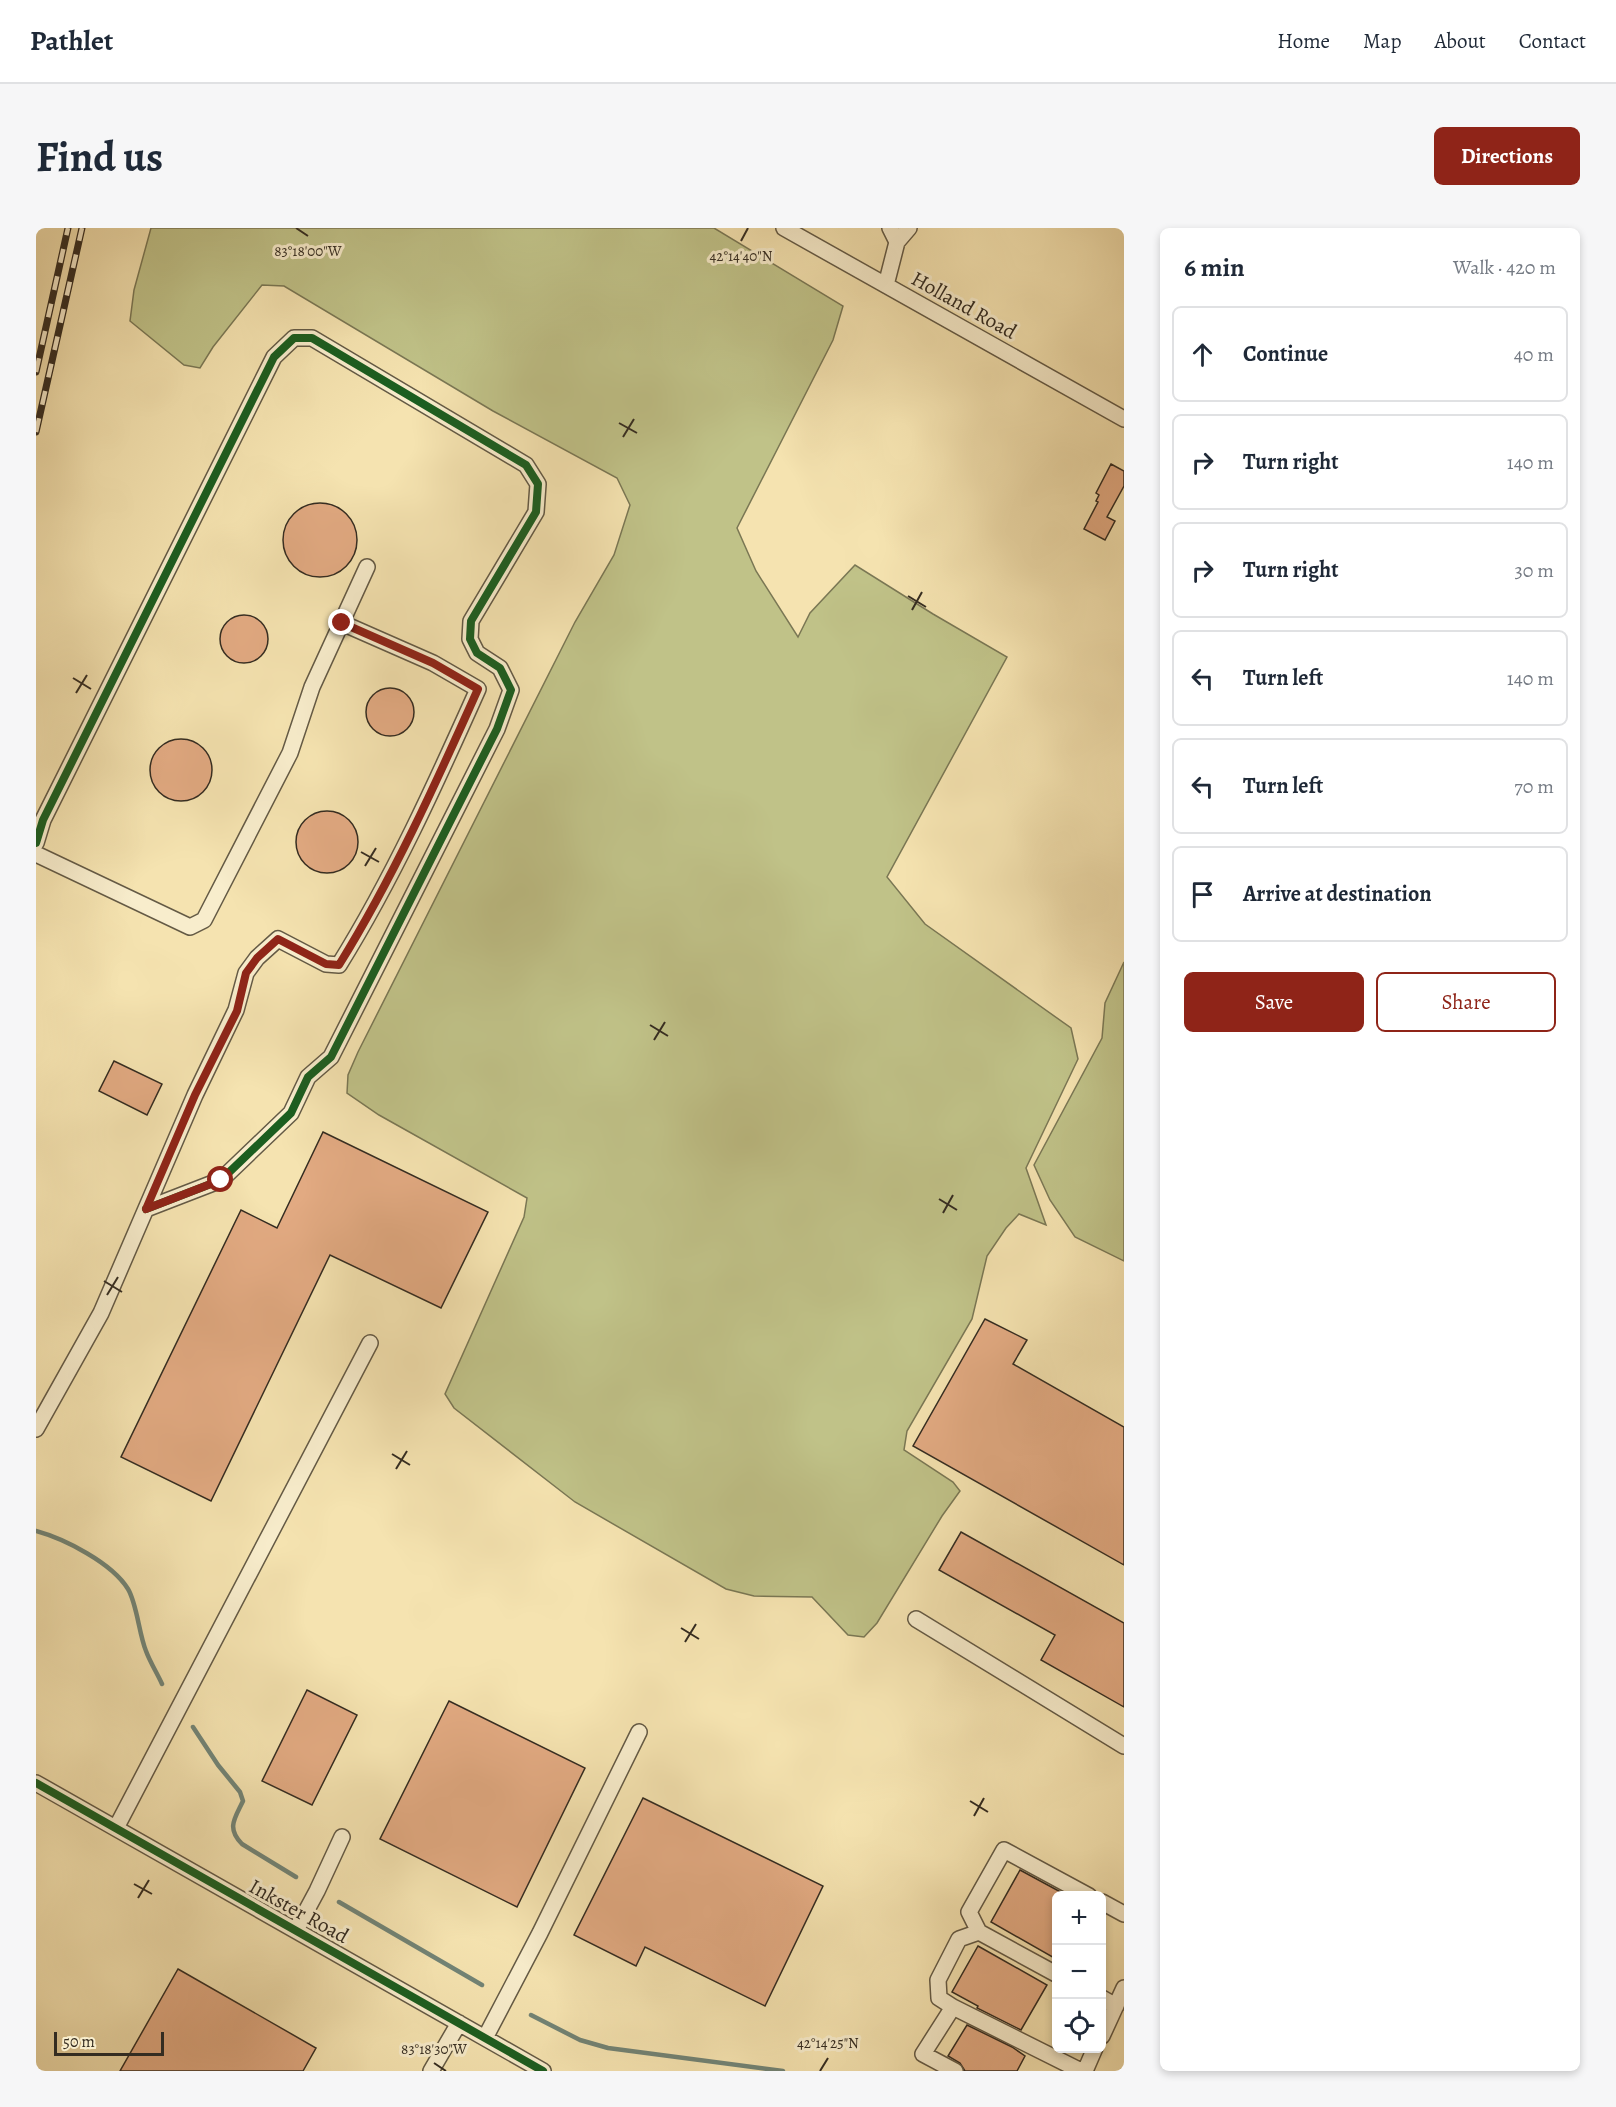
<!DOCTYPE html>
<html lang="en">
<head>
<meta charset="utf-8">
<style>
	:root { --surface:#fff; --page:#f6f6f7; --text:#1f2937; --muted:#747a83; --line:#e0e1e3; --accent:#8f2418 }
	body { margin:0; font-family:Alegreya,serif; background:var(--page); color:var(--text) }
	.controls { position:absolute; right:18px; bottom:18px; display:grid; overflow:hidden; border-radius:9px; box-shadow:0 3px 9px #0003 }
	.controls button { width:54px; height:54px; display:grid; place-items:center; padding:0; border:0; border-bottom:2px solid var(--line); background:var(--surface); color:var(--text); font:30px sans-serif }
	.scale { position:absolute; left:18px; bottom:15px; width:110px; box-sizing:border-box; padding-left:6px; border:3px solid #342c21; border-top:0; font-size:16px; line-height:21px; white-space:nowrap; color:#342c21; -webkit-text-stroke:4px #f8edcc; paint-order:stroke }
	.stop { position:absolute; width:18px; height:18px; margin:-14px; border:4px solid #8f2418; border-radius:50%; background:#fff }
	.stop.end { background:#8f2418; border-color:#fff; box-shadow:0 2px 6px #0008 }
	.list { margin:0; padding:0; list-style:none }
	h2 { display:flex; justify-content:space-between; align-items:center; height:78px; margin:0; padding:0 24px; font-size:26px }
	h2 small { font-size:20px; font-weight:400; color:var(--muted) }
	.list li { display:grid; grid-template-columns:39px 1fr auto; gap:18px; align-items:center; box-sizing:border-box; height:96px; margin:0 12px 12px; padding:0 12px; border:2px solid var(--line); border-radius:9px }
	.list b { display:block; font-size:22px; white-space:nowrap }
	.list em { font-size:20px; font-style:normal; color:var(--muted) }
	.actions { display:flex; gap:12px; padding:18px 24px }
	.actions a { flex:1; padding:14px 0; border:2px solid var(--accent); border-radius:9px; text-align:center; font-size:21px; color:var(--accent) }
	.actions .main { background:var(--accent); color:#fff }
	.icon { flex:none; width:33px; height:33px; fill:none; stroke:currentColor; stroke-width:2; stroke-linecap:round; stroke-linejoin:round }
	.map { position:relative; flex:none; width:1088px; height:1843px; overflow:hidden; border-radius:9px }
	header { display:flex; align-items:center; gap:36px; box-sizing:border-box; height:84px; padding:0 30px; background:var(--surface); border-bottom:2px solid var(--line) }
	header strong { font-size:28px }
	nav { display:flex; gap:33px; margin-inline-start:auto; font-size:21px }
	.intro { display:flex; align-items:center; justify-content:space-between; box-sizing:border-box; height:144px; padding:0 36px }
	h1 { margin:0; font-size:42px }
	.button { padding:15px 27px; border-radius:9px; background:var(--accent); color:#fff; font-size:21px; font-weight:700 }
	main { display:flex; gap:36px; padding:0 36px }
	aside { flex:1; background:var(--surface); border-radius:9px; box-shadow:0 3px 9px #0003 }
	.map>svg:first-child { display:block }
	.green { fill:#c0c288; stroke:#7a7754; stroke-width:1.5 }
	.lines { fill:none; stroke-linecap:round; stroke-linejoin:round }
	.stream { stroke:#728476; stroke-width:4.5 }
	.building { fill:#e2aa82; stroke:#342c21; stroke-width:1.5 }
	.minor-casing { stroke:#645a45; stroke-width:18 }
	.minor { stroke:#f8edcc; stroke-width:15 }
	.rail-casing { stroke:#342c21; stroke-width:7 }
	.rail { stroke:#f8edcc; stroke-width:4.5; stroke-dasharray:14; stroke-linecap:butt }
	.cycleway-casing { stroke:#f8edcc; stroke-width:11 }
	.cycleway { stroke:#1b5e20; stroke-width:8 }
	.route { stroke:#8f2418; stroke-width:8 }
	.ticks { fill:none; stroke:#342c21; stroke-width:2 }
	.labels { text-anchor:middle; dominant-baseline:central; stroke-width:6; stroke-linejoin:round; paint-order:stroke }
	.street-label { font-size:21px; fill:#342c21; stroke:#f8edcc }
	.ticks-label { font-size:15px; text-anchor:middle; fill:#342c21; stroke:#f8edcc; stroke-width:6; stroke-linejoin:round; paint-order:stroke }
</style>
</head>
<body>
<header>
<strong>Pathlet</strong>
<nav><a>Home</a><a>Map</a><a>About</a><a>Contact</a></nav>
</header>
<div class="intro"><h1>Find us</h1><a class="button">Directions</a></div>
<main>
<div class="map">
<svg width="1088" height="1843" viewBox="0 0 1088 1843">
	<rect width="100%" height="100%" fill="#f5e3b0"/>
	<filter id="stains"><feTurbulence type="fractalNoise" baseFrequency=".00333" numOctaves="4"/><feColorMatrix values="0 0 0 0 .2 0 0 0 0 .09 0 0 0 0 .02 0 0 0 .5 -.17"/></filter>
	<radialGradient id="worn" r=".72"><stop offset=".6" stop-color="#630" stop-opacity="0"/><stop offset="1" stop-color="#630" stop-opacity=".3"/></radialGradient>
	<path class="green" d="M115 0H678L807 78 797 112 701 300 720 343 762 409 774 385 819 337 897 386 971 429 851 649 889 696 1035 800 1042 831 990 940 1010 997 983 986 970 1000 951 1028 936 1091 871 1203 868 1222 917 1254 924 1263 906 1288 841 1395 828 1409 812 1407 776 1369 718 1368 690 1361 539 1274 418 1180 409 1166 488 989 491 970 343 887 311 865 312 847 322 824 539 394 578 327 594 277 581 250 457 183 248 58 226 57 177 119 164 140 148 137 94 93 98 62Z
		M1088 734V1033L1039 1009 1014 972 998 937 1066 810 1069 775Z"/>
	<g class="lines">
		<path class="stream" d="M0 1303C29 1311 76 1335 92 1361 101 1376 103 1406 110 1423 114 1434 121 1445 126 1456
			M157 1499 182 1537 204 1564 207 1573C199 1590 190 1600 206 1616L260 1649
			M303 1674 446 1757
			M495 1787 544 1812 572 1820 747 1843"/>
	</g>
	<path class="building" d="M1075 236 1088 243V258L1071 289 1079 293 1069 312 1048 301 1062 274 1060 273 1063 267 1060 265Z
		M247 312a37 37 0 1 1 74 0a37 37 0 1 1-74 0Z
		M184 411a24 24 0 1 1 48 0a24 24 0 1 1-48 0Z
		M330 484a24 24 0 1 1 48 0a24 24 0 1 1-48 0Z
		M114 542a31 31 0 1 1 62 0a31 31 0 1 1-62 0Z
		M260 614a31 31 0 1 1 62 0a31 31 0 1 1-62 0Z
		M78 833 126 856 111 887 63 863Z
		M287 904 452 984 405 1080 294 1027 175 1273 85 1229 205 982 241 1000Z
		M949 1091 991 1112 977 1136 1088 1199V1337L877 1218Z
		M925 1304 1088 1395V1479L1005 1432 1019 1407 903 1342Z
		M271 1462 321 1487 276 1577 226 1553Z
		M413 1473 549 1540 481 1679 344 1611Z
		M607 1570 787 1658 729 1778 609 1719 600 1738 538 1707Z
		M984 1642 1032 1668H1020V1731L955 1694Z
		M942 1718 1011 1757 985 1802 941 1780 942 1778 916 1764Z
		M142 1741 280 1820 267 1843H84Z
		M931 1797 976 1819 989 1828 981 1843H929L924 1835 912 1828Z"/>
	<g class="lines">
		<defs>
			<path id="minor" d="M748 0 1088 191
				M861 14 873 0
				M850 57 861 14 854 0
				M0 615 7 592 238 129 258 110H276L490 237 502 256 500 284 435 393 434 411 441 425 464 440 475 462 461 501 295 829 272 849 255 885 185 952 110 981
				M0 626 154 699 168 692 254 525 276 459 331 339
				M0 1201 65 1085 159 867 200 782 210 745 221 730 242 711 290 736 303 737C357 650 400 555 442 461L397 435 306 395
				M880 1391 1088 1518
				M0 1555 507 1843
				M80 1600 334 1115
				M1066 1674 1088 1686
				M260 1702 281 1663 306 1609
				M1020 1746 943 1704 933 1684 968 1622 1053 1668
				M1066 1770 1080 1778
				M917 1779 903 1770 902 1752 923 1711 943 1704
				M1066 1808 1088 1760
				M449 1810 504 1705 603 1504
				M395 1843 423 1795
				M919 1843 887 1826 917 1779 1045 1843
				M1049 1843 1059 1820"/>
		</defs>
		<use href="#minor" class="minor-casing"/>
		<use href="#minor" class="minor"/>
		<defs>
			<path id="rail" d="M0 144 32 0
				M0 204 46 0"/>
		</defs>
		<use href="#rail" class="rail-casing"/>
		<use href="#rail" class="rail"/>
		<defs>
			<path id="cycleway" d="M0 615 7 592 238 129 258 110H276L490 237 502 256 500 284 435 393 434 411 441 425 464 440 475 462 461 501 295 829 272 849 255 885 185 952 110 981
				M0 1555 507 1843"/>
		</defs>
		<use href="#cycleway" class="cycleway-casing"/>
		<use href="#cycleway" class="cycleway"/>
	</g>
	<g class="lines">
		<path class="route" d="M185 952 110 981 159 867 201 783 210 745 221 730 242 711 290 736 303 737C357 650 400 555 442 461L397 435 306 395"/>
	</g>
	<path class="ticks" d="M260 0 272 8M705 13 712 0M583 195 601 205M587 209 598 191M872 368 890 379M876 382 886 364M37 450 55 461M40 465 51 447M325 624 343 634M329 638 340 620M614 797 632 808M618 812 629 794M903 971 921 982M907 985 917 967M68 1053 86 1064M71 1067 82 1049M356 1226 374 1237M360 1241 371 1223M645 1400 663 1411M649 1414 660 1396M934 1573 952 1584M938 1588 948 1570M98 1656 116 1666M102 1670 113 1652M398 1835 410 1843M784 1843 792 1830"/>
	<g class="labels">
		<g class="street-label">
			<text transform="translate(928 77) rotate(29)">Holland Road</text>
			<text transform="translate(263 1683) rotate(29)">Inkster Road</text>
		</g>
	</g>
	<g class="ticks-label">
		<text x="272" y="28">83°18'00"W</text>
		<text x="705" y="33">42°14'40"N</text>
		<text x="792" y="1820">42°14'25"N</text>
		<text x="398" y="1826">83°18'30"W</text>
	</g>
	<rect width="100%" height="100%" filter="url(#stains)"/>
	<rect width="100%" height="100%" fill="url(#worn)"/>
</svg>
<div class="controls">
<button>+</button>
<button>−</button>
<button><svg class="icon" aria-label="locate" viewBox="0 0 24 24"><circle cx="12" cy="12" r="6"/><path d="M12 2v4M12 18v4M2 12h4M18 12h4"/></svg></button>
</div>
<div class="scale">50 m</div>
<div class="stop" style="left:185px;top:952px"></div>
<div class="stop end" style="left:306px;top:395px"></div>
</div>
<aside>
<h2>6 min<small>Walk · 420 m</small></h2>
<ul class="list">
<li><svg class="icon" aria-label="ahead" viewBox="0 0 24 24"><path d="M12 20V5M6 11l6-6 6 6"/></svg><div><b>Continue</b></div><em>40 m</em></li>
<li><svg class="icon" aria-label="right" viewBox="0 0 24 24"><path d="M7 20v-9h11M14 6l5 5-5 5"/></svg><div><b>Turn right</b></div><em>140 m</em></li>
<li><svg class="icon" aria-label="right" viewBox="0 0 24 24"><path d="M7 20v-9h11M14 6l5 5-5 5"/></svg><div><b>Turn right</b></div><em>30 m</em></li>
<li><svg class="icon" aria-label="left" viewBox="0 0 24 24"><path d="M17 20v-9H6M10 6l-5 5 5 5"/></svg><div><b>Turn left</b></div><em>140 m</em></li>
<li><svg class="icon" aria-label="left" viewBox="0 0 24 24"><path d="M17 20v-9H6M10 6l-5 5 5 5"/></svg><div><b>Turn left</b></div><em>70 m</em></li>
<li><svg class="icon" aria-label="arrive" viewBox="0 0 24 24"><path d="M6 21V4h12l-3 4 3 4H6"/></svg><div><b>Arrive at destination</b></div></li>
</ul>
<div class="actions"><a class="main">Save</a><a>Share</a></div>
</aside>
</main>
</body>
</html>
